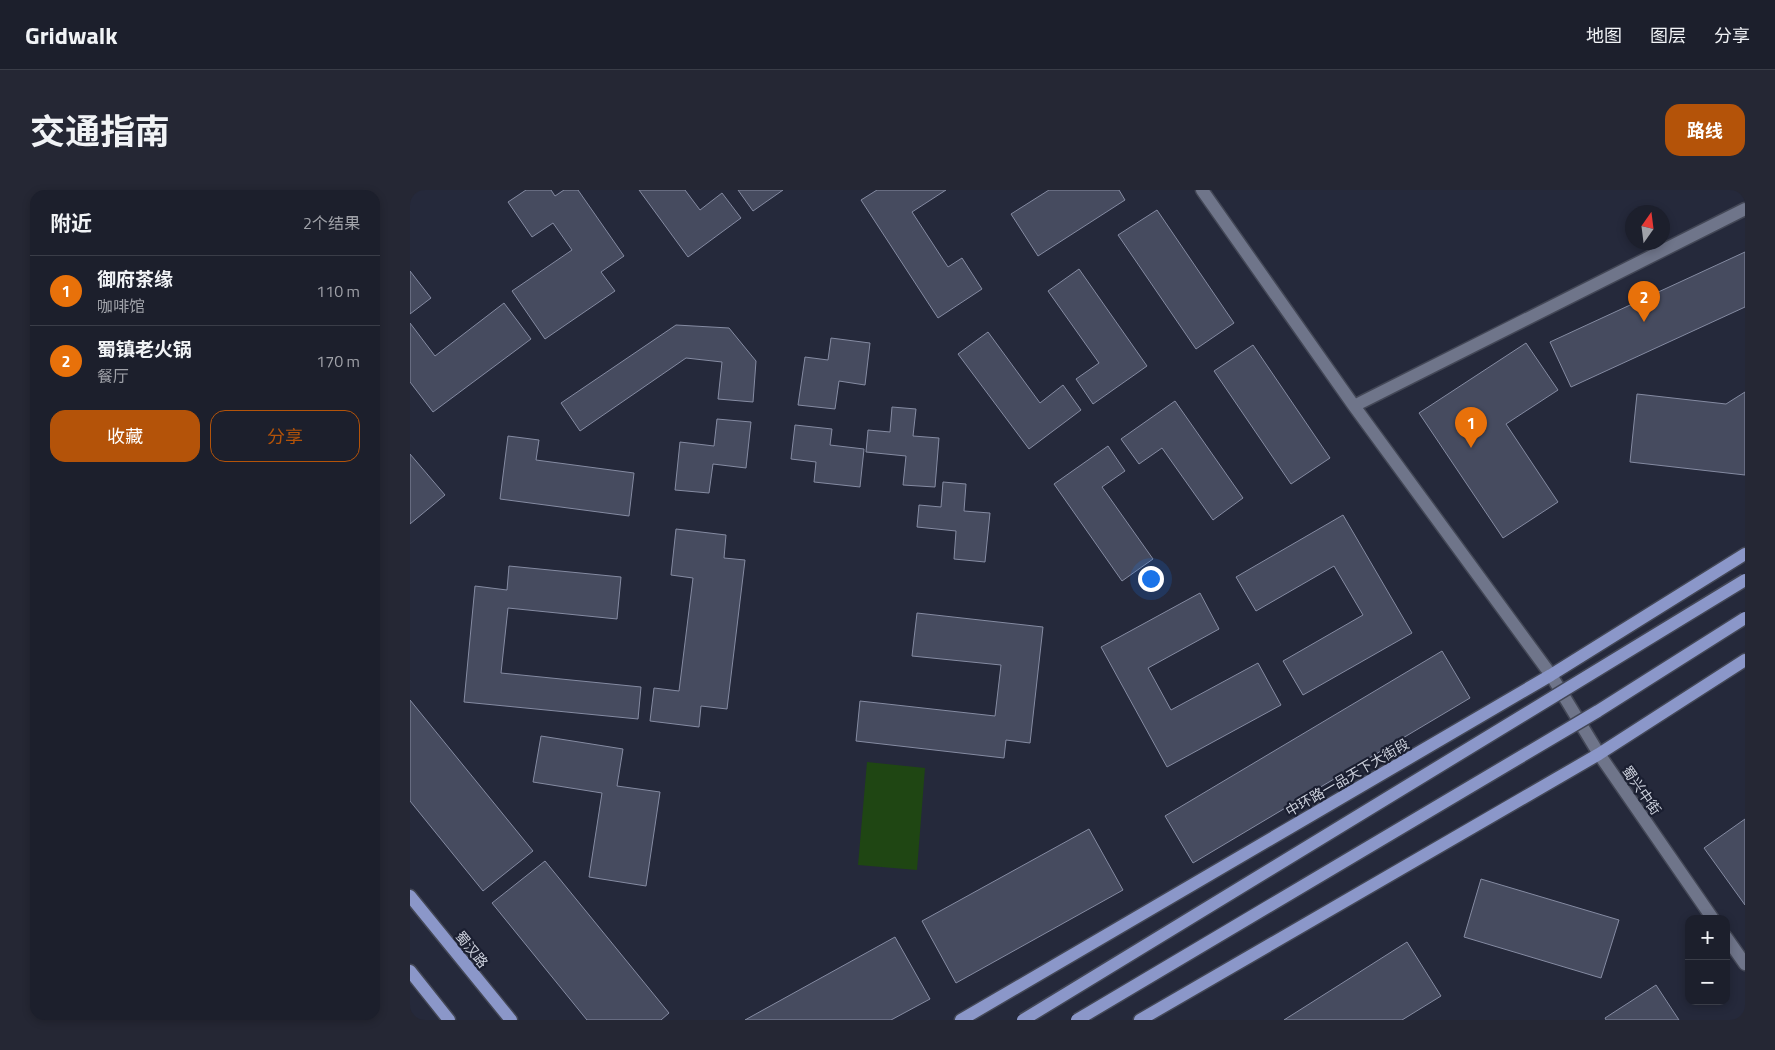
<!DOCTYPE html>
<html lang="zh">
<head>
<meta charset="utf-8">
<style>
	:root { --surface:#1c1f2c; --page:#252734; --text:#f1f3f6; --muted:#a0a2a9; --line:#3a3d48; --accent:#b45309 }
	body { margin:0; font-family:"Titillium Web","Noto Sans SC",sans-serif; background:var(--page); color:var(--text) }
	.controls { position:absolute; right:15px; bottom:15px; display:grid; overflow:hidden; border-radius:10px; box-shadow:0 2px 8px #0003 }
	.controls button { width:45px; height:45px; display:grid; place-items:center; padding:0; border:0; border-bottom:1px solid var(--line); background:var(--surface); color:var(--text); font:25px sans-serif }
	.compass { position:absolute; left:1215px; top:15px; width:45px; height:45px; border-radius:50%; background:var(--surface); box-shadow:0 2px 8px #0003; rotate:14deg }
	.you { position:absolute; left:740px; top:388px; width:18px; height:18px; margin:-12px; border:4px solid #fff; border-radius:50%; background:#1a73e8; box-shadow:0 0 0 8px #1a73e833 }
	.badge { display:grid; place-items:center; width:32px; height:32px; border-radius:50%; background:var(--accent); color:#fff; font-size:16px; font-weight:700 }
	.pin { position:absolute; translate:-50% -41px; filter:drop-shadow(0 1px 2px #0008) }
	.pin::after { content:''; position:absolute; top:26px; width:18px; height:15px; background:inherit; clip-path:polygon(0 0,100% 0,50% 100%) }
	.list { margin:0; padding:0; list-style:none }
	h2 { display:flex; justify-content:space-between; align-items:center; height:65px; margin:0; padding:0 20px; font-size:21px }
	h2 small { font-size:16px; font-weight:400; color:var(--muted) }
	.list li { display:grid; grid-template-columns:32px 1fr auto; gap:15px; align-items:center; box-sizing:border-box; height:70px; padding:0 20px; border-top:1px solid var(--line) }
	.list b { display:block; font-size:19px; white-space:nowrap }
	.list p { margin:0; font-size:16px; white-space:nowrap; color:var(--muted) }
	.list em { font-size:16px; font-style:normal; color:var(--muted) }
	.actions { display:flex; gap:10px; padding:15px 20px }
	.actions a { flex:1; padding:11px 0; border:1px solid var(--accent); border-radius:15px; text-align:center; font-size:18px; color:var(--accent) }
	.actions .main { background:var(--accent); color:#fff }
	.map { position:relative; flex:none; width:1335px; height:830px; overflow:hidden; border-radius:15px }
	header { display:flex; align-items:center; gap:30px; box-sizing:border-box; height:70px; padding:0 25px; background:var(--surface); border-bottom:1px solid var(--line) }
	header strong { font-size:24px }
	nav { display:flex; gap:28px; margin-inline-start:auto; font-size:18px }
	.intro { display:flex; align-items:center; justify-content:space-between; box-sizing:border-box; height:120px; padding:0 30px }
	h1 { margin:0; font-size:35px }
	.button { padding:12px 22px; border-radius:15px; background:var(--accent); color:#fff; font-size:18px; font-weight:700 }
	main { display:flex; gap:30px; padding:0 30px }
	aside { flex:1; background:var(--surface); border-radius:15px; box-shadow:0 2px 8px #0003 }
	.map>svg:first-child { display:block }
	.green { fill:#1f4613 }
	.building { fill:#464b5f; stroke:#858ba2 }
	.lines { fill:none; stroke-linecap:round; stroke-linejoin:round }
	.minor-casing { stroke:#434756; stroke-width:15 }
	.major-casing { stroke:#434756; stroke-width:15 }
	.minor { stroke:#6f758a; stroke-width:12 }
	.major { stroke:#8b97c9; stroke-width:12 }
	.major-bridge-casing { stroke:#434756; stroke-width:15; stroke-linecap:butt }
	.major-bridge { stroke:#8b97c9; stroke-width:12 }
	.labels { text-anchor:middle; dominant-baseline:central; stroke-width:4.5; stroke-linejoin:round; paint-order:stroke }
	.street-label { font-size:14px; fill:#cdd1dd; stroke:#1b1f31 }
</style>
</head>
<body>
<header>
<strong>Gridwalk</strong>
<nav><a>地图</a><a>图层</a><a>分享</a></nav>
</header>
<div class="intro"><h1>交通指南</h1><a class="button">路线</a></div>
<main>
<aside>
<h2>附近<small>2个结果</small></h2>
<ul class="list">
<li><span class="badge" style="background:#e8710a">1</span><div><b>御府茶缘</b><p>咖啡馆</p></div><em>110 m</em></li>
<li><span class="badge" style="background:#e8710a">2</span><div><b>蜀镇老火锅</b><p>餐厅</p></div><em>170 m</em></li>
</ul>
<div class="actions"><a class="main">收藏</a><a>分享</a></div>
</aside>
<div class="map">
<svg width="1335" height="830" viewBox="0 0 1335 830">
	<rect width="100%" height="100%" fill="#25293b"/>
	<path class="green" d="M457 572 515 578 507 680 448 675Z"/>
	<path class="building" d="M116 0H141L145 6 154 0H168L214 66 191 82 205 101 135 149 102 101 162 60 143 33 122 47 98 12Z
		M229 0H275L290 20 312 3 331 28 278 67Z
		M328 0H373L343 21Z
		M467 0H536L502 22 538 77 552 68 572 99 528 128 451 10Z
		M639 0H709L715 10 628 66 601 24Z
		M747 20 824 133 786 159 708 45Z
		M1335 62V117L1161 197 1140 152Z
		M669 79 737 176 683 214 666 189 689 173 638 101Z
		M0 81 21 108 0 124Z
		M94 113 121 149 23 222 0 192V133L25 166Z
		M266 135 319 138 346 171 343 212 308 209 312 172 276 168 170 241 151 213Z
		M578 142 630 213 653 195 671 220 619 259 548 164Z
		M421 148 460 153 455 195 429 191 425 219 388 215 395 167 418 170Z
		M1116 153 1148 200 1096 234 1148 312 1093 348 1009 223Z
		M843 155 920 268 881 294 804 181Z
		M1335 202V285L1220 272 1227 204 1316 214Z
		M765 211 833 308 803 330 752 258 729 274 711 249Z
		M482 217 506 219 503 246 529 248 525 297 493 295 496 266 456 262 458 240 480 242Z
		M307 229 341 232 336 278 303 274 299 303 265 300 270 252 304 256Z
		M385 235 422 239 420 255 454 259 450 297 404 292 406 272 381 269Z
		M98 246 129 250 126 270 224 283 219 326 90 309Z
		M698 256 715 281 692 297 743 369 712 391 644 294Z
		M0 264 35 305 0 334Z
		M533 292 556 294 554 321 580 323 575 372 544 369 546 341 507 337 509 315 531 317Z
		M933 325 1002 443 893 505 873 471 953 425 924 376 846 421 826 387Z
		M266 339 316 345 314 368 335 370 317 519 291 516 289 537 240 531 244 498 269 501 283 388 261 385Z
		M99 376 211 387 207 429 98 418 91 483 231 497 228 529 54 512 65 396 97 400Z
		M790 403 809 439 738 478 761 520 848 473 871 515 757 577 691 457Z
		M507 423 633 437 620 553 596 550 594 568 446 551 450 511 585 526 591 475 502 466Z
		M1032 461 1060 508 783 673 755 626Z
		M0 510 123 661 73 701 0 611Z
		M131 546 213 559 207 596 250 602 236 696 179 687 192 603 123 592Z
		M1335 629V715L1294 658Z
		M679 639 713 700 546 793 512 731Z
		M135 671 259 823 251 830H177L82 713Z
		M1071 689 1209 730 1191 788 1054 747Z
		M485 747 520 809 481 830H335Z
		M997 752 1031 806 992 830H874Z
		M1246 795 1269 830H1196L1195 828Z"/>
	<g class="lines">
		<defs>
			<path id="minor" d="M792 0 944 216 1141 485 1189 564 1303 729
				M944 216 1335 19
				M1316 747 1335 774"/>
			<path id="major" d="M0 706 101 830
				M0 781 39 830
				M551 830 1141 485 1335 364
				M730 830 1189 564 1335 470"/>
		</defs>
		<use href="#minor" class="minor-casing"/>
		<use href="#major" class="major-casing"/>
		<use href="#minor" class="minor"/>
		<use href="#major" class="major"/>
		<defs>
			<path id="major-bridge" d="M613 830 1335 390
				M667 830 1188 521 1335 428"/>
		</defs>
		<use href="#major-bridge" class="major-bridge-casing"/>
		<use href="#major-bridge" class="major-bridge"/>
	</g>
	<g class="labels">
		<g class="street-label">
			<text transform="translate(937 587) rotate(-30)">中环路一品天下大街段</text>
			<text transform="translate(1232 600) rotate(55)">蜀兴中街</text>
			<text transform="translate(62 759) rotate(51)">蜀汉路</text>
		</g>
	</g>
</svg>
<div class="controls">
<button>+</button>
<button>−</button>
</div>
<svg class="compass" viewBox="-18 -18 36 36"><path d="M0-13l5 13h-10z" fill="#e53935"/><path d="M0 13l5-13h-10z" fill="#a0a2a9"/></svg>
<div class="you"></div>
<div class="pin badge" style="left:1061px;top:258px;background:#e8710a">1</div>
<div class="pin badge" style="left:1234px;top:132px;background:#e8710a">2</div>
</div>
</main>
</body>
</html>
